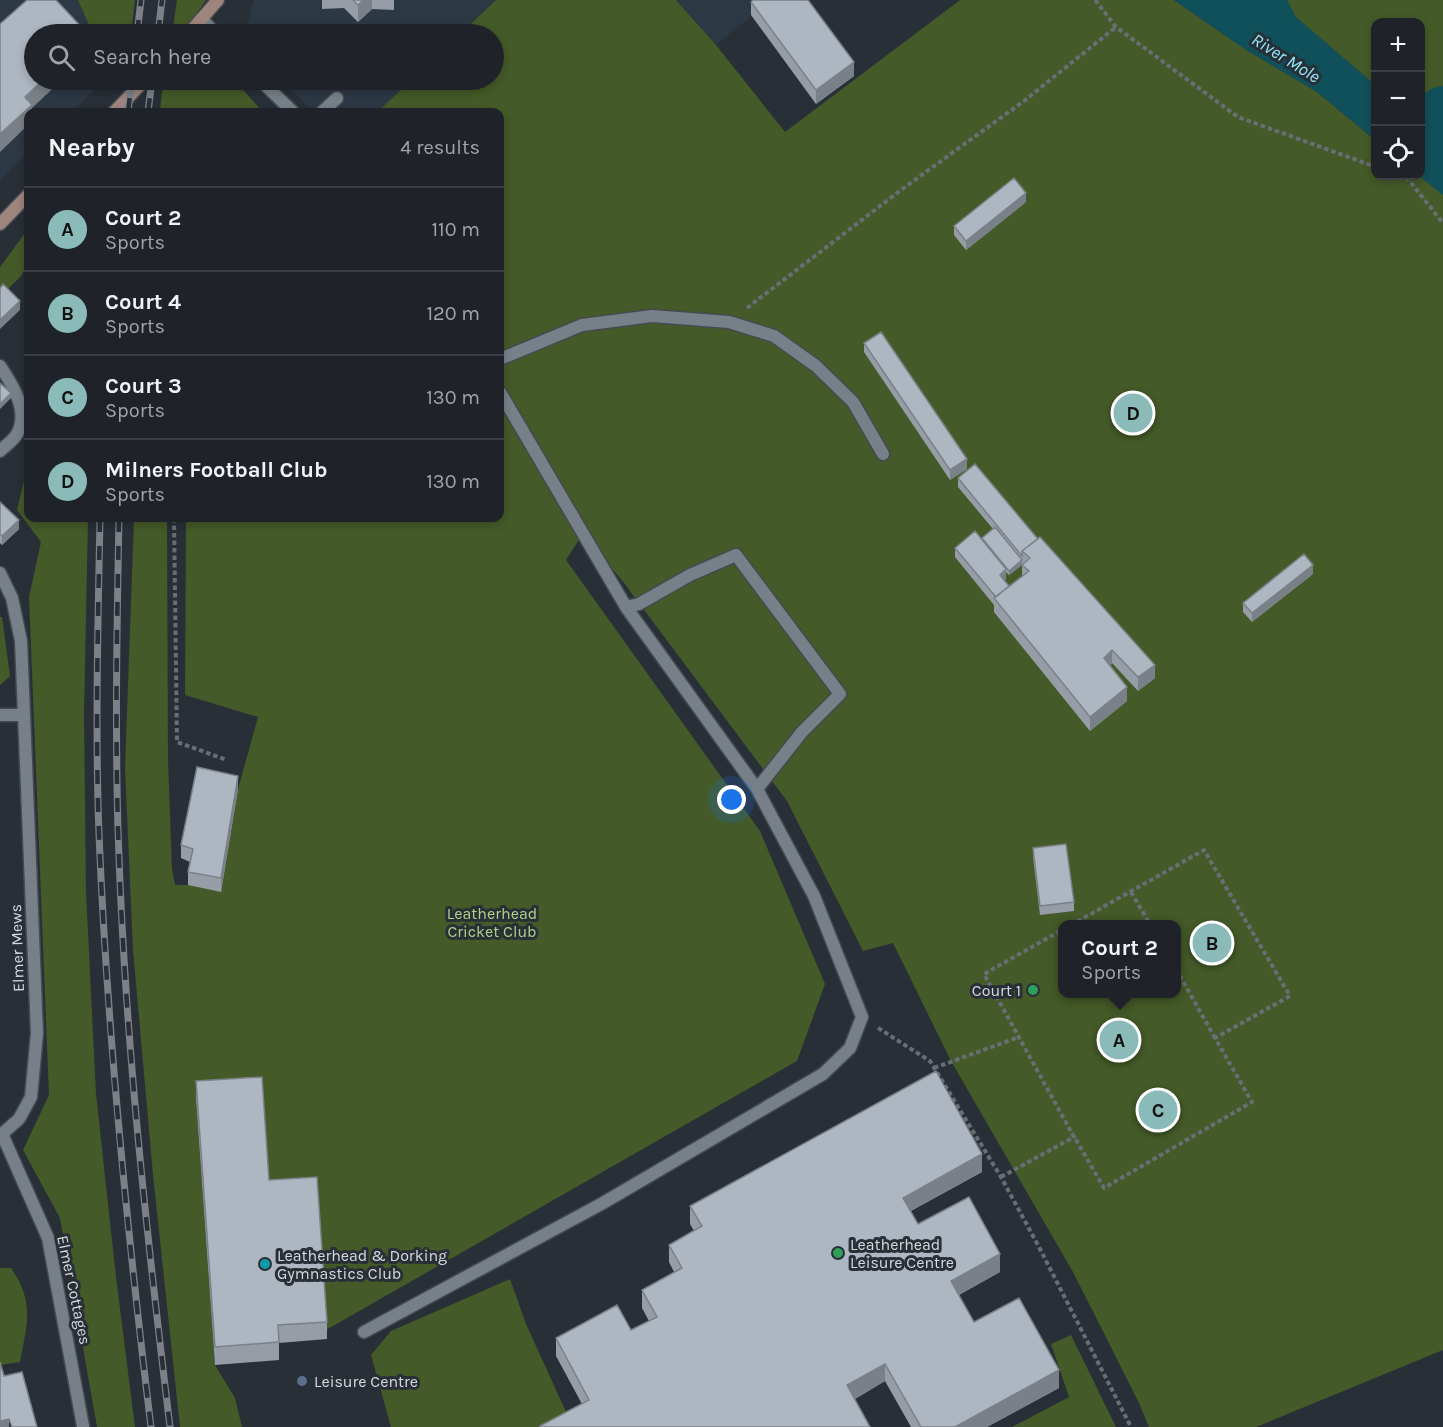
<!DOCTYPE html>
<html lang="en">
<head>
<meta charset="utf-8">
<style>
	:root { --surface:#1f2329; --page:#272b31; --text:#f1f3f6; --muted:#a1a4a8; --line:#3c4046; --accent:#8bbbb9 }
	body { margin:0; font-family:Karla,sans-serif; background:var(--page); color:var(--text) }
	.controls { position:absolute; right:18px; top:18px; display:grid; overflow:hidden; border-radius:12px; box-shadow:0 3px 9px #0003 }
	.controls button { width:54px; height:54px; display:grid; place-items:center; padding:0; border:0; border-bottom:2px solid var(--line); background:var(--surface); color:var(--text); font:30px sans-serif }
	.you { position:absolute; left:732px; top:800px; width:21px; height:21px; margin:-15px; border:4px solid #fff; border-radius:50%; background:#1a73e8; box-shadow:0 0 0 9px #1a73e833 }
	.badge { display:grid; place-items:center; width:39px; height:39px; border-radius:50%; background:var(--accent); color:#111; font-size:20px; font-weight:700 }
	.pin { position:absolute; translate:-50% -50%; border:3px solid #fff; box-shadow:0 2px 6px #0006 }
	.popup { position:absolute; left:1058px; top:920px; width:123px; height:78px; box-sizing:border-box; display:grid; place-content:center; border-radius:12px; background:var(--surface); filter:drop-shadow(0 2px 4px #0005); font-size:20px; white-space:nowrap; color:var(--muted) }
	.popup b { font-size:22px; color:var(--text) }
	.popup::after { content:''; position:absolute; left:50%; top:100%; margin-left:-12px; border:12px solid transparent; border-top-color:var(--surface) }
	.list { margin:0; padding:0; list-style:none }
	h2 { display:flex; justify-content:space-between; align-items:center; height:78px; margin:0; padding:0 24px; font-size:26px }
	h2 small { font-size:20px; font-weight:400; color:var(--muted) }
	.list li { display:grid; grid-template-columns:39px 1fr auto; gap:18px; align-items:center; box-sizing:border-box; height:84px; padding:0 24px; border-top:2px solid var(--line) }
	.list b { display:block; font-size:22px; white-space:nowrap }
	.list p { margin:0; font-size:20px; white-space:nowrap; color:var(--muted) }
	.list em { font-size:20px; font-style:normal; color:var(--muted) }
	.icon { flex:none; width:33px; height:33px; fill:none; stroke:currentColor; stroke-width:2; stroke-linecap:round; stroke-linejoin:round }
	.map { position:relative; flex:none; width:1443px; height:1427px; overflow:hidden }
	.search { position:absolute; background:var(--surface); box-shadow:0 3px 9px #0003; left:24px; top:24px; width:480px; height:66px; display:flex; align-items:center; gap:15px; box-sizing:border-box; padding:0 21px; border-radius:33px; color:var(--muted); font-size:22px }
	.panel { position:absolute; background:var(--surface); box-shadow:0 3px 9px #0003; left:24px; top:108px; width:480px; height:414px; border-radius:12px }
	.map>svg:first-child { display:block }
	.built { fill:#2d3845 }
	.green { fill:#445a28; fill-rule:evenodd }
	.water { fill:#10505b }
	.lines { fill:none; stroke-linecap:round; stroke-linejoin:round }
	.river { stroke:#10505b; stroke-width:50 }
	.service-casing { stroke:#444a50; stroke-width:15 }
	.minor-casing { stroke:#444a50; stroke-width:15 }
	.secondary-casing { stroke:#444a50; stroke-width:15 }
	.path { stroke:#696e75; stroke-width:4; stroke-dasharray:4.5 3; stroke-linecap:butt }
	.service { stroke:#777f88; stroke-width:12 }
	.minor { stroke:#777f88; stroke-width:12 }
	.secondary { stroke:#9e857e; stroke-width:12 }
	.rail-casing { stroke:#7c8188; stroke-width:7 }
	.rail { stroke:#292f37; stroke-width:4.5; stroke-dasharray:14; stroke-linecap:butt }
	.wall { fill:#969da6; fill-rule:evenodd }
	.shaded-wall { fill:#7a8087 }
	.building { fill:#aeb7c1; stroke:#7a8087; stroke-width:1.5 }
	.leisure-dot { fill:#2e9e5b; stroke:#292f37; stroke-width:2 }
	.culture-dot { fill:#0f9aa8; stroke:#292f37; stroke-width:2 }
	.service-dot { fill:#5c6f8a; stroke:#292f37; stroke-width:2 }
	.labels { text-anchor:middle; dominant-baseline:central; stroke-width:6; stroke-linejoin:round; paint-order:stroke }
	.park-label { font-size:16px; fill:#aed386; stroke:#292f37 }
	.street-label { font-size:16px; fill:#d6dadf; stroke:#292f37 }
	.poi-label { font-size:16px; fill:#d6dadf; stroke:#292f37; text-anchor:start }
	.water-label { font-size:18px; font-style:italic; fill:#92e9fa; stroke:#292f37 }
</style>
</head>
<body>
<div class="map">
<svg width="1443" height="1427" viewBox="0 0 1443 1427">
	<rect width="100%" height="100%" fill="#292f37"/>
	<path class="built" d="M0 0H78L93 34H34V80H103V82L71 112H28V153L0 180Z
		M255 0H496L460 34H249L247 29 252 5Z
		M676 0H771L716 45Z
		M283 80H412L377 112H313Z"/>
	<path class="green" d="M78 0H135L131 34H93Z
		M177 0H206L189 25 172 34Z
		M496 0H676L716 45 785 132 960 0H1174L1245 49 1317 92 1375 140 1376 176H1420L1443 195V1350L1256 1427H1149L1139 1403 1073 1272 951 1061 893 943 863 951 787 801 621 579 582 535 566 560 760 831 825 984 797 1061 326 1330 269 1197 196 1099 215 1365 235 1398 242 1427H180L153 1175 133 950 125 768 134 518H167L168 760 172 868 175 885H188L238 789 258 717 185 695 186 518H500V112H377L412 80H494V34H460ZM1062 924H1176V994H1062Z
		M1287 0H1443V141L1421 122 1420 22H1376L1375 85 1295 17Z
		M163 80H234L263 112H160Z
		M28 229V263L21 276 0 297V267Z
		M28 464V518H88L84 714 86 892 96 1094 116 1277 135 1427H97L60 1218 23 1150 49 1095 29 597 41 542 17 510Z
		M0 617H2L10 676 0 685Z
		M0 1268H11C35 1302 27 1324 20 1362L0 1365Z
		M510 1279 526 1324 567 1414 546 1427H391L371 1355 391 1331Z
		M1071 1335 1116 1427H1012L1069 1397 1051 1344Z"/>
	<path class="water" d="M1174 0H1287L1296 17 1375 85V140L1317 92 1245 49Z
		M1421 122 1443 141V195L1420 176Z"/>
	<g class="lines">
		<path class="river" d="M1420 129 1443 111"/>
		<defs>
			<path id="service" d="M202 19 216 34
				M260 80 293 112
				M322 112 337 98
				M500 359 582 325 652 316 729 322 774 336 816 366 853 402 883 454
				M0 366C12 384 30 411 17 434 14 440 5 446 0 451
				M0 573 12 598 21 641 37 1033 31 1097 19 1119 2 1134 48 1238 83 1426
				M626 607 639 604 690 575 736 555 840 694 802 732 757 789
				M0 715H24
				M364 1332 603 1203 823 1074 850 1048 862 1017 814 896 757 789 626 607 500 392"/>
			<path id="minor" d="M0 1135 2 1134"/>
			<path id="secondary" d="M188 34 218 0
				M114 112 145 80
				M0 224 28 195"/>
		</defs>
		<use href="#service" class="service-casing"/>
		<use href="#minor" class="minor-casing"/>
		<use href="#secondary" class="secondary-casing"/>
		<path class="path" d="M1095 0 1116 27 1238 117 1376 167
			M1398 176 1408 179 1443 223
			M747 308 901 190 1024 101 1116 27
			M174 518 177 742 227 760
			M1131 892 1150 924
			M1176 969 1215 1038
			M878 1028 930 1061 1001 1177 1039 1247 1131 1427
			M934 1068 1019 1037
			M1072 1133 1104 1188 1252 1102 1215 1038 1290 996 1204 850 1073 924
			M1001 1177 1074 1137 984 974 1062 930"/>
		<use href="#service" class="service"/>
		<use href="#minor" class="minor"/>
		<use href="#secondary" class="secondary"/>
		<defs>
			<path id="rail" d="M137 34 141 0
				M158 34 162 0
				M128 112 132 80
				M148 112 152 80
				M100 518C98 623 95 728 99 834 107 1032 127 1230 151 1427
				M119 518C117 621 115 725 118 829 124 1029 146 1229 170 1427"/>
		</defs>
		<use href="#rail" class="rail-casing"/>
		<use href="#rail" class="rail"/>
	</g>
	<path class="wall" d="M322 0H394V10L372 9 358 22 344 8 322 9Z
		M751 2 854 76 816 104 751 15Z
		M1026 202 966 250 954 235V226Z
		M864 343 967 469 950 480 864 352Z
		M958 478 1155 678 1138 691 1112 663 1110 666 1127 701 1090 731 994 612V605L955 557V548L982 539V538L993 529 958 487ZM1022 565V576L1009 586 1004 580 1006 579V572L1009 575Z
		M0 502 19 529 2 545 0 543Z
		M1313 574 1252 622 1243 612V603Z
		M238 789 221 892 188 885V872L190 862 181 858V845Z
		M1033 848 1074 902V911L1040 915 1033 857Z
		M196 1081 269 1180 327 1322V1339L279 1343V1360L215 1365 196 1099Z
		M982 1172 911 1211 918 1224 1000 1272 959 1295 974 1322 1059 1388 987 1427H911L885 1381 855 1399 582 1404 556 1356V1338L631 1330 649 1321 642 1308V1290L674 1272 669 1262V1245L694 1231 690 1224V1206Z"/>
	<path class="shaded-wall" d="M363 0H372V9L358 22V5Z
		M854 62V76L816 104V90Z
		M43 80H62L32 108V112H28V125L0 152V134L25 97Z
		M1026 193V202L966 250V241Z
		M20 301V310L0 329V320Z
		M11 393V398L0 409V404Z
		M967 459V469L950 480V470Z
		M19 520V529L2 545V536Z
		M1022 560V565L1009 575V571Z
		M1313 565V574L1252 622V613Z
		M1006 569V579L1000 584V575Z
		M1112 650V663L1104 672V658Z
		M1155 665V678L1138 691V677Z
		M1127 687V701L1090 731V717Z
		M238 776V789L221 892V878Z
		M982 1154V1172L903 1215V1198Z
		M1000 1254V1272L951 1299V1281Z
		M885 1364V1381L847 1403V1385Z
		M1059 1370V1388L987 1427H955Z
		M9 1419V1427H0V1421Z"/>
	<path class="building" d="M27 0H56L88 34H34V80H43L25 97 32 105 0 134V24Z
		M353 0H363L358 5Z
		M753 0H808L854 62 816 90 751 2Z
		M1014 178 1026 193 966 241 954 226Z
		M3 284 20 301 0 320V288Z
		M881 332 967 459 950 470 864 343Z
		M0 383 11 393 0 404Z
		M975 464 1038 539 1022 551V556L958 478Z
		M0 502 19 520 2 536 0 534Z
		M995 527 1022 560 1009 571 982 538Z
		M975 531 1006 569 1000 575 1009 586 996 597 955 548Z
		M1040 537 1155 665 1138 677 1112 650 1104 658 1127 687 1090 717 994 598 1029 571 1022 565 1030 558 1022 551Z
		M1304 554 1313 565 1252 613 1243 603Z
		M197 767 238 776 221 878 188 872 193 849 181 845Z
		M1066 844 1074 902 1040 906 1033 848Z
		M936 1071 982 1154 903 1198 918 1224 969 1197 1000 1254 951 1281 974 1322 1019 1298 1059 1370 955 1427H921L885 1364 847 1385 870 1427H541L540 1426 589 1400 556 1338 617 1305 631 1330 657 1317 642 1290 682 1268 669 1245 702 1226 690 1206Z
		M262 1077 269 1180 317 1177 327 1322 278 1325 279 1342 215 1347 196 1081Z
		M0 1362 4 1376 22 1372 37 1427H12L9 1419 0 1421Z"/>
	<g class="leisure-dot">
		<circle cx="1033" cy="990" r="6"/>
		<circle cx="838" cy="1253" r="6"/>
	</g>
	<circle class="culture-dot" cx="265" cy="1264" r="6"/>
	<circle class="service-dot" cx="302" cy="1381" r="6"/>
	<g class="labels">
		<g class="park-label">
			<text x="492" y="913">Leatherhead<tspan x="492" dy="18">Cricket Club</tspan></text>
		</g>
		<g class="street-label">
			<text transform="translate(17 948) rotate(-92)">Elmer Mews</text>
			<text transform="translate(74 1290) rotate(78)">Elmer Cottages</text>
		</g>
		<g class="poi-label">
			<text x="1021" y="990" text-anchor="end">Court 1</text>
			<text x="850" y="1244">Leatherhead<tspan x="850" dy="18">Leisure Centre</tspan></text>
			<text x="277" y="1255">Leatherhead &amp; Dorking<tspan x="277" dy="18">Gymnastics Club</tspan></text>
			<text x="314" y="1381">Leisure Centre</text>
		</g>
		<g class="water-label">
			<text transform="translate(1286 58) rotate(32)">River Mole</text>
		</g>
	</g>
</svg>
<div class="controls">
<button>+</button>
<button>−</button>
<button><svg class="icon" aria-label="locate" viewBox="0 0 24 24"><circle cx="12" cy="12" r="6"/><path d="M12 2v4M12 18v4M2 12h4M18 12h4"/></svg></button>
</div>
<div class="you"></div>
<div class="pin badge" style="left:1119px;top:1040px">A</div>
<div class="popup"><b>Court 2</b>Sports</div>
<div class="pin badge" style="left:1212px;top:943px">B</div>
<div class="pin badge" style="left:1158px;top:1110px">C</div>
<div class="pin badge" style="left:1133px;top:413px">D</div>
<div class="search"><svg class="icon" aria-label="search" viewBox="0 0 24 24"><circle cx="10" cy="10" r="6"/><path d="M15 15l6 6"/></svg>Search here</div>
<section class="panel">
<h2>Nearby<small>4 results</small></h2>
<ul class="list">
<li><span class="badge">A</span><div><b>Court 2</b><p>Sports</p></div><em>110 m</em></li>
<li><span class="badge">B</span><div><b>Court 4</b><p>Sports</p></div><em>120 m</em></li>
<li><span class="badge">C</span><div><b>Court 3</b><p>Sports</p></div><em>130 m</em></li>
<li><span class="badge">D</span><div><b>Milners Football Club</b><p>Sports</p></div><em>130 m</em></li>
</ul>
</section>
</div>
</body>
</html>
